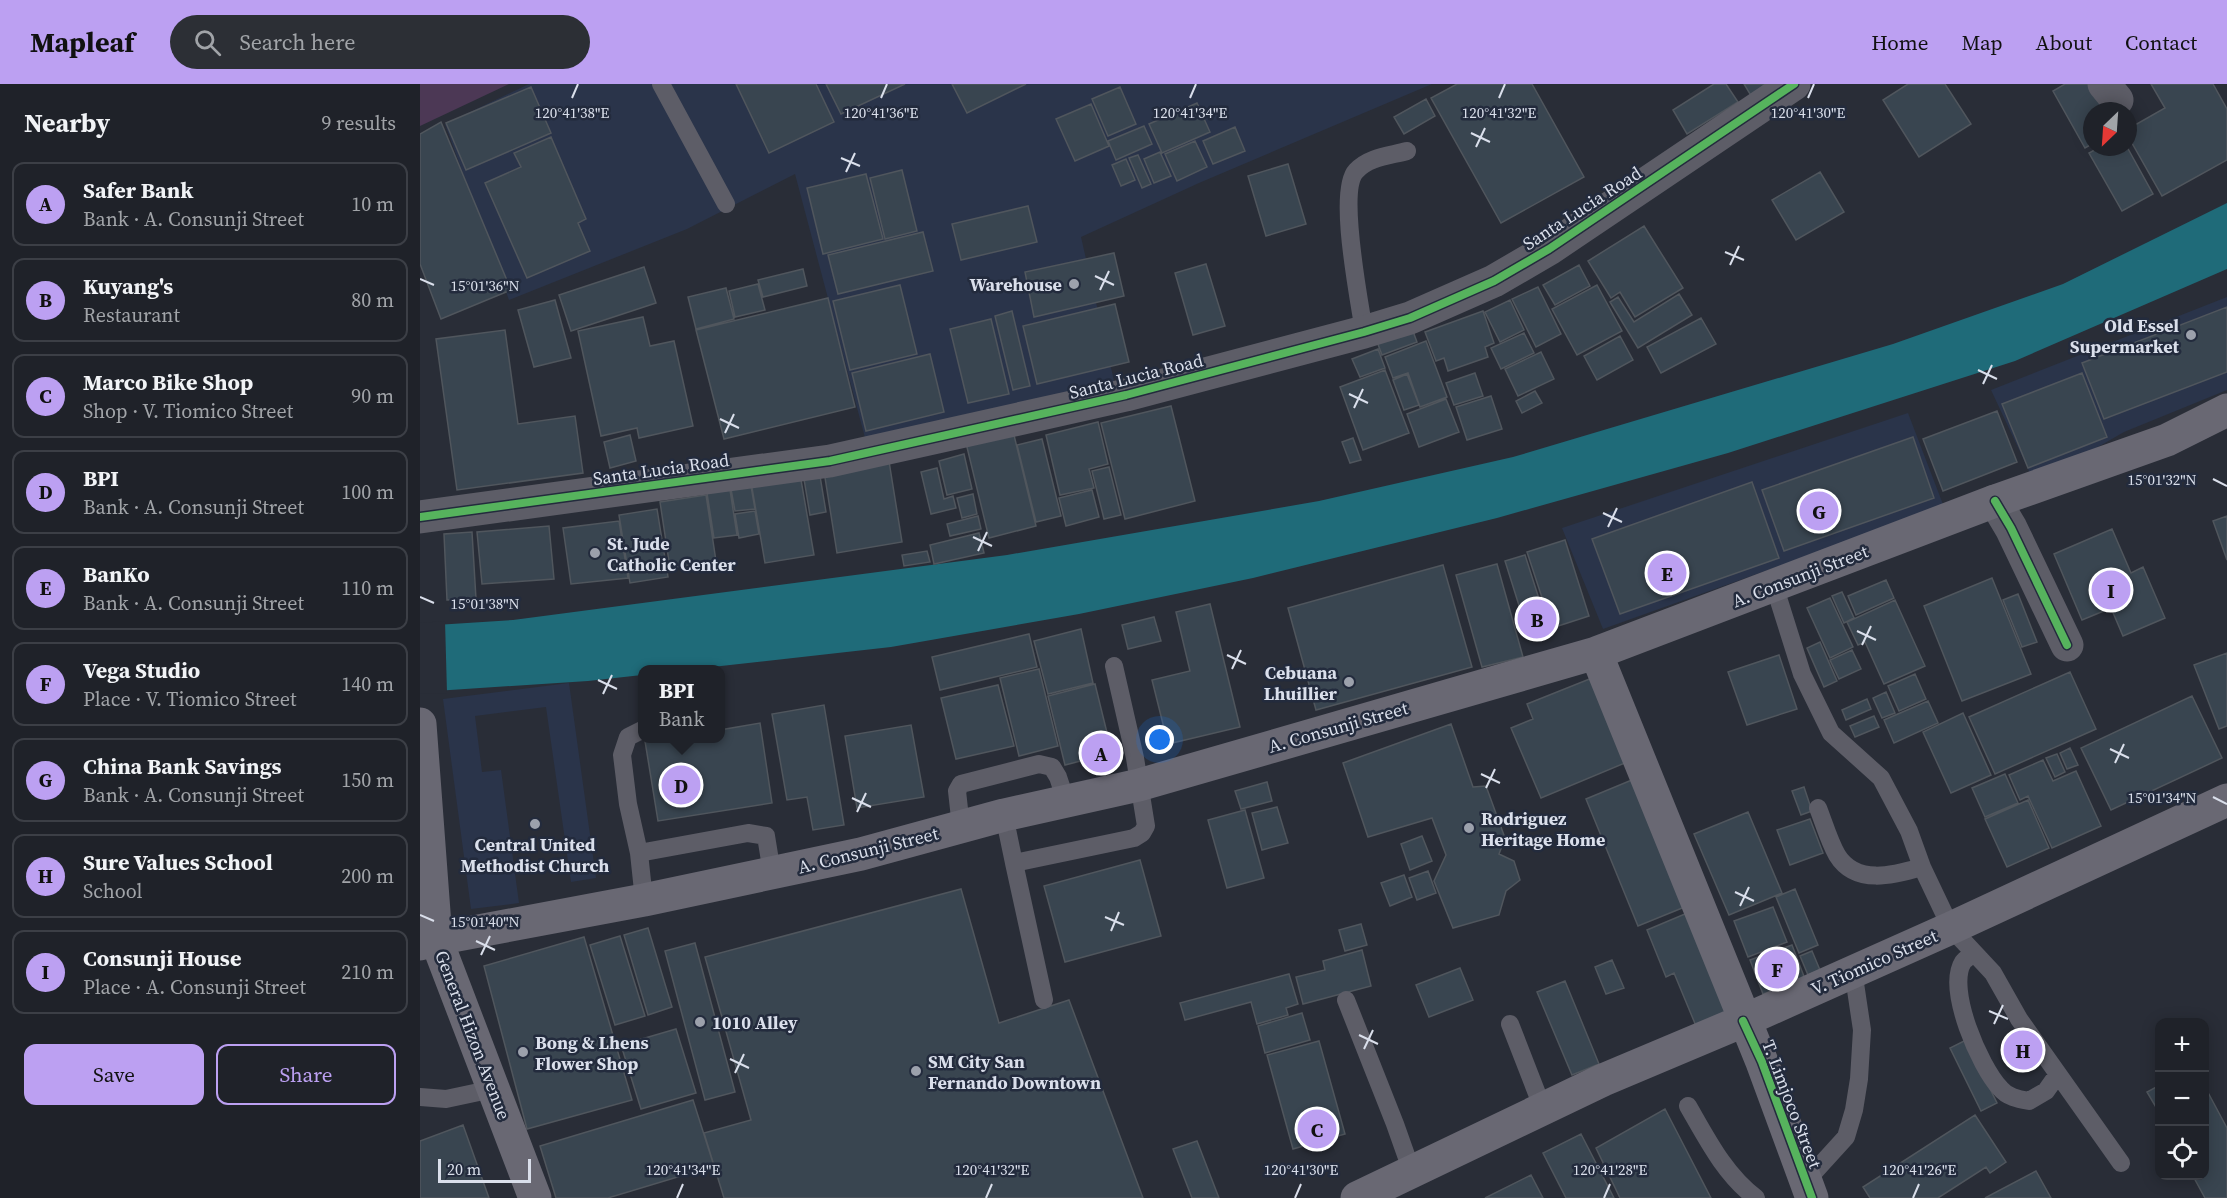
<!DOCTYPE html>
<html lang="en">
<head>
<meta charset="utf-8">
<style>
	:root { --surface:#1f2229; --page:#2c2f35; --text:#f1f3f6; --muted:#a1a4a8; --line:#3c3f46; --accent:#bca0f2 }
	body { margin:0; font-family:"Source Serif 4",serif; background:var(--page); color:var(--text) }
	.controls { position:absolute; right:18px; bottom:18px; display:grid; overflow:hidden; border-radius:12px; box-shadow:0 3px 15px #0003 }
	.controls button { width:54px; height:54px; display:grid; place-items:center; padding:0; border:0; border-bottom:2px solid var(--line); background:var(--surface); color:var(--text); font:30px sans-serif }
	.compass { position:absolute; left:1663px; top:18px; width:54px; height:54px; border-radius:50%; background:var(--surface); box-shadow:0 3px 15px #0003; rotate:205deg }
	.scale { position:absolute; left:18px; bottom:15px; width:93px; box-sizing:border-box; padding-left:6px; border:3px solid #dadfeb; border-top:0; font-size:16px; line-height:21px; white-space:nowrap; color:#dadfeb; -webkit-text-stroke:4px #232b3d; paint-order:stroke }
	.you { position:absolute; left:740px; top:656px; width:21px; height:21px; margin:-15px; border:4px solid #fff; border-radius:50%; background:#1a73e8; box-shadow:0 0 0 9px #1a73e833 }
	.badge { display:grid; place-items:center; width:39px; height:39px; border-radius:50%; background:var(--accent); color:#111; font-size:20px; font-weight:700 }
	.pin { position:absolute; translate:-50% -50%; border:3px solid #fff; box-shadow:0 2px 6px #0006 }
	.popup { position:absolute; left:218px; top:581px; width:87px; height:78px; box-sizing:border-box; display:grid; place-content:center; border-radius:12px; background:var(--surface); filter:drop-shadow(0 2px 4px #0005); font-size:20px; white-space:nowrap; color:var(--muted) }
	.popup b { font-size:22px; color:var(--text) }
	.popup::after { content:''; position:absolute; left:50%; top:100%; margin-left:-12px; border:12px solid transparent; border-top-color:var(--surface) }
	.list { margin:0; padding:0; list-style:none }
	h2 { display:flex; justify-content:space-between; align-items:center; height:78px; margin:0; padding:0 24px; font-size:26px }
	h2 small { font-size:20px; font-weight:400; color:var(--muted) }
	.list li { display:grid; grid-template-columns:39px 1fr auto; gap:18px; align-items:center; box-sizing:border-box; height:84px; margin:0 12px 12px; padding:0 12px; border:2px solid var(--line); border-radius:12px }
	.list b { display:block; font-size:22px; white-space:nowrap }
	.list p { margin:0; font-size:20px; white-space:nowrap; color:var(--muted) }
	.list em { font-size:20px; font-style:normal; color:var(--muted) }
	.actions { display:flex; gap:12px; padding:18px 24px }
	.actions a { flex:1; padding:14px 0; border:2px solid var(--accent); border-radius:12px; text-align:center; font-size:21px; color:var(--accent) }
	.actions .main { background:var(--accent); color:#111 }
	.icon { flex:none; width:33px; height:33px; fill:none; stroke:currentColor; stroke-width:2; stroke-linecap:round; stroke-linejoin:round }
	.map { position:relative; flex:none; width:1807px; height:1114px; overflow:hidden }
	header { display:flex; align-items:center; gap:36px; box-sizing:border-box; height:84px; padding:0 30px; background:var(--accent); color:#111 }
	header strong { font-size:28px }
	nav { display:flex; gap:33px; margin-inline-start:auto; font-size:21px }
	.search { width:420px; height:54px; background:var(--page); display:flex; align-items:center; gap:15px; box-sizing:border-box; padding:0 21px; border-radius:33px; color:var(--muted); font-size:22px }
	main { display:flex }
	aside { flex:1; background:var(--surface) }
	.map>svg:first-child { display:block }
	.built { fill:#2a344a }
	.green { fill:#4c3855 }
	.water { fill:#1f6b79 }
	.pier { fill:#292d37 }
	.building { fill:#394550; stroke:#50565d; stroke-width:1.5 }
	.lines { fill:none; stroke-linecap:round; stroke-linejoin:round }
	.lane { stroke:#5d5d67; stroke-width:18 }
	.street { stroke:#5d5d67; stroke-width:33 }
	.secondary { stroke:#696873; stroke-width:33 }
	.cycleway-casing { stroke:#232b3d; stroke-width:11 }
	.cycleway { stroke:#56b35d; stroke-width:8 }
	.ticks { fill:none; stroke:#dadfeb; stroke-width:2 }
	.poi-dot { fill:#9ca1ac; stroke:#232b3d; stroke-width:2 }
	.labels { text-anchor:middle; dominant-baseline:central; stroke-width:5; stroke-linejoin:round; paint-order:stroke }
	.street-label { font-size:18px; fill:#dadfeb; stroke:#232b3d }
	.poi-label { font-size:18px; font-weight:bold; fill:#dadfeb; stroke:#232b3d; text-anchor:start }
	.ticks-label { font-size:15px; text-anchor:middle; fill:#dadfeb; stroke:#232b3d; stroke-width:5; stroke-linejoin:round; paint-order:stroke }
</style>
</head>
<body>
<header>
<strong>Mapleaf</strong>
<div class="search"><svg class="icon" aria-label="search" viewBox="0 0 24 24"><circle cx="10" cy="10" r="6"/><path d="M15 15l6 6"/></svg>Search here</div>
<nav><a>Home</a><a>Map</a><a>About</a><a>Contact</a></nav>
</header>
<main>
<aside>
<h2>Nearby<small>9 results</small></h2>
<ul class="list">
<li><span class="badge">A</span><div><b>Safer Bank</b><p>Bank · A. Consunji Street</p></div><em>10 m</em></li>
<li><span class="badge">B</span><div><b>Kuyang's</b><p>Restaurant</p></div><em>80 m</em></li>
<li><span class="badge">C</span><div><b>Marco Bike Shop</b><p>Shop · V. Tiomico Street</p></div><em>90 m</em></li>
<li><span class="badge">D</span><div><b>BPI</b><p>Bank · A. Consunji Street</p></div><em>100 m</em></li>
<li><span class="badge">E</span><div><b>BanKo</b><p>Bank · A. Consunji Street</p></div><em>110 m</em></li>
<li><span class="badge">F</span><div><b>Vega Studio</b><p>Place · V. Tiomico Street</p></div><em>140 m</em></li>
<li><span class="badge">G</span><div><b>China Bank Savings</b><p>Bank · A. Consunji Street</p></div><em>150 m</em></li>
<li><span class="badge">H</span><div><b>Sure Values School</b><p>School</p></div><em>200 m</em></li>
<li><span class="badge">I</span><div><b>Consunji House</b><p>Place · A. Consunji Street</p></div><em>210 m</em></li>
</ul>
<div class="actions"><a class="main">Save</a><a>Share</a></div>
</aside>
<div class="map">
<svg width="1807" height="1114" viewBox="0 0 1807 1114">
	<rect width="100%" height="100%" fill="#292d37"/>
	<path class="built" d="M109 0H1012L779 99 661 153 697 310 448 365 375 90 267 145 89 216 25 40Z
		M1807 213V306L1704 348 1671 367 1610 389 1571 306Z
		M1488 329 1524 423 1183 545 1142 444Z
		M149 599 176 794 151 798 126 623 55 632 62 688 81 686 99 819 51 825 23 615Z"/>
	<path class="green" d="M0 0H89L0 42Z"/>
	<path class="water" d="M1807 119V185L1595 277 1308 369 1077 434 833 494 659 530 471 563 274 585 222 586V591L168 597 0 608V542L93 536 587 471 899 417 1093 373 1473 260 1643 200Z"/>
	<path class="pier" d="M25 537 27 609 0 610V539Z"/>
	<path class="building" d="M316 0H396L414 38 349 69Z
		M406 0H485L421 30Z
		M532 0H606L547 29Z
		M1037 0H1112L1164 93 1081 139 1011 14Z
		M1294 0H1306L1318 18 1267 50 1253 26Z
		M1324 0H1356L1333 15Z
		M1488 0H1525L1551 40 1499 73 1463 16Z
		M1645 0H1670L1686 27H1672V60L1665 64 1633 7Z
		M1731 0H1793L1807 25V76L1742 112 1708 52V45L1745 24Z
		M111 3 131 49 46 86 26 39Z
		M700 3 716 40 688 52 672 15Z
		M1006 15 1015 32 984 50 974 33Z
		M777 19 790 48 742 69 729 40Z
		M671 20 689 62 655 77 636 35Z
		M21 38 91 206 21 235 0 180V50Z
		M724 42 732 60 696 76 688 57Z
		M815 43 825 67 793 80 783 57Z
		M131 53 166 135 158 139 170 167 107 194 65 99 101 83 94 69Z
		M775 57 787 83 757 97 745 70Z
		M1680 63H1707L1733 110 1702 127 1669 69Z
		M740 68 751 92 734 99 724 75Z
		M718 71 731 100 722 104 709 74Z
		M706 75 715 96 701 102 692 81Z
		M868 80 886 140 846 152 828 92Z
		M482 86 497 147 465 155 450 94Z
		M1400 88 1424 128 1376 156 1352 116Z
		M446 90 463 155 403 170 387 104Z
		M608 122 617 158 541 176 532 140Z
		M1224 142 1263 204 1215 233 1200 208 1191 214 1168 177Z
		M503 148 513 187 418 210 408 171Z
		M694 169 704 212 614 233 605 188Z
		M786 180 805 242 773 251 755 189Z
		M1159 181 1170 202 1135 221 1123 201Z
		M224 183 236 219 151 247 139 211Z
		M383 185 387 202 343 213 338 196Z
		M338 200 345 226 315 233 309 207Z
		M480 201 497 270 430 286 413 217Z
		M1177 201 1202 247 1157 271 1132 225Z
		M1118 203 1141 250 1116 263 1092 215Z
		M306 204 314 235 276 245 268 213Z
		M1259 210 1272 231 1218 264 1190 218 1198 213 1214 238Z
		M408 214 435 323 304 355 276 246Z
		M135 216 151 274 114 283 98 226Z
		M1090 216 1104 246 1080 258 1065 228Z
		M695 220 709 278 617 300 603 242Z
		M1807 223V288L1684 335 1662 279Z
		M592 227 610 302 593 306 575 232Z
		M1063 227 1074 259 1065 263 1068 273 1028 287 1024 274 1016 277 1005 248Z
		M223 233 230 262 254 257 273 342 219 354 217 344 181 352 158 247Z
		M1281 234 1296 260 1241 289 1227 263Z
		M571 235 589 310 548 319 530 245Z
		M991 242 997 258 962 271 956 255Z
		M85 246 98 340 155 332 163 389 37 406 16 255Z
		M1104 249 1114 269 1081 285 1071 264Z
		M1200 252 1213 276 1177 296 1164 272Z
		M1006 257 1027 313 1000 323 988 289 973 294 965 273Z
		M958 265 965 284 940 293 932 275Z
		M1121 268 1134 295 1098 312 1085 285Z
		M510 270 524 328 446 347 432 289Z
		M965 286 989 349 943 366 920 303Z
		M1055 289 1063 312 1034 321 1026 299Z
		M1662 289 1687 353 1608 384 1582 320Z
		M987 290 999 321 984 326 973 296Z
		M1115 307 1122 319 1102 329 1096 317Z
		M1071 312 1082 345 1047 356 1036 323Z
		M1026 315 1039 348 999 363 987 330Z
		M751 322 775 417 705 435 681 339Z
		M1577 327 1597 378 1523 407 1503 355Z
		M678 338 688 380 669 385 674 404 640 411 626 351Z
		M593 347 616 442 569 454 546 359Z
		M210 351 216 377 190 384 184 358Z
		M1493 353 1514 414 1364 467 1342 406Z
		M933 354 941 376 930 379 922 358Z
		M622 355 641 432 616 438 597 361Z
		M544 370 552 405 527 411 519 377Z
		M468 371 482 458 417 469 403 381Z
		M689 383 701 431 684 435 672 387Z
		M517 384 524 415 533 412 536 424 511 430 501 388Z
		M399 386 406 428 390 431 383 389Z
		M380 390 394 471 345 479 331 398Z
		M1332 398 1359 474 1200 530 1172 455Z
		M331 402 335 425 315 427 311 405Z
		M310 406 317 451 294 454 287 409Z
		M672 406 679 433 646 442 639 414Z
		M553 410 557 430 542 434 537 414Z
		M286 411 296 477 250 484 240 418Z
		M237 425 248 493 210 499 199 431Z
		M335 427 339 450 319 454 315 430Z
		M558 432 561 445 530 452 527 440Z
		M1807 432V476L1793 437Z
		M199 437 208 494 151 500 143 444Z
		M129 442 134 495 62 500 57 448Z
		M1692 445 1711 489 1723 483 1745 534 1703 552 1691 524 1662 536 1634 470Z
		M52 448 56 515 27 516 24 450Z
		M559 449 564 469 514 480 510 461Z
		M1145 456 1169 532 1132 544 1107 468Z
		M507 467 510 478 484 482 482 471Z
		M1105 471 1128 543 1108 550 1085 477Z
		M1077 480 1103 573 1062 583 1036 491Z
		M1023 481 1052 583 896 626 868 524Z
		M1572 494 1611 590 1542 617 1504 522Z
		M1466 496 1474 514 1436 531 1428 512Z
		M1422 508 1434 534 1424 539 1412 512Z
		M1598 510 1617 558 1602 563 1583 516Z
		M1410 514 1433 563 1410 574 1387 524Z
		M1475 516 1505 582 1464 600 1445 558 1438 561 1427 538Z
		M790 520 820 643 748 660 732 596 770 587 756 528Z
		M734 533 741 557 708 565 702 541Z
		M661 545 673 599 628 610 614 557Z
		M609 550 617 583 520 606 512 573Z
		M1400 558 1417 597 1404 603 1387 564Z
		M1432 566 1441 585 1419 595 1410 576Z
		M1807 569V642L1799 645 1774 581Z
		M1359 571 1377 625 1327 641 1308 588Z
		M619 585 638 662 599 672 580 594Z
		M1650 588 1676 645 1575 690 1549 633Z
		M1495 590 1506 615 1479 627 1468 602Z
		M1177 592 1212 676 1121 714 1091 644 1113 635 1107 620Z
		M675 600 692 669 645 681 628 612Z
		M578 601 594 662 536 675 521 614Z
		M1466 608 1475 629 1462 634 1453 614Z
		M1772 612 1802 674 1691 726 1661 664Z
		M1447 615 1451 625 1426 636 1422 626Z
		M1508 617 1518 639 1474 659 1464 636Z
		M404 621 424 741 393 746 387 713 367 716 352 630Z
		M1543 629 1571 691 1531 709 1503 648Z
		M1454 632 1459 643 1435 653 1430 642Z
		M340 639 352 719 238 737 225 657 244 654H300V646Z
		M1031 640 1053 703 1066 702 1085 754 1079 770 1094 777 1100 796 1086 807 1079 831 1033 844 1014 797 1026 771 1012 734 948 753 923 679Z
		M491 641 504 713 437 724 425 652Z
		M1650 664 1658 681 1647 685 1640 669Z
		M1637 670 1645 688 1635 693 1626 674Z
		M1623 676 1633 697 1656 687 1681 742 1632 764 1608 712 1600 716 1589 691Z
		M1585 690 1598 719 1565 733 1552 704Z
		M1219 693 1272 820 1218 842 1166 715Z
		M847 698 852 717 821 725 815 707Z
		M1384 703 1392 727 1381 731 1372 707Z
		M1608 716 1629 764 1587 783 1565 735Z
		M857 723 868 759 842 766 832 729Z
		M825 726 844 794 807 804 788 736Z
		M1328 728 1362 809 1309 831 1274 750Z
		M1390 735 1403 769 1370 781 1357 746Z
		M1002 752 1012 777 990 786 981 760Z
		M720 776 741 852 645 878 624 802Z
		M1008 787 1016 809 997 816 989 794Z
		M984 791 992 813 970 822 961 799Z
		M541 805 579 939 649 916 723 1114H304L284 1049 331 1036 285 873Z
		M1375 805 1398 861 1379 869 1356 813Z
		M1353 823 1367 858 1328 873 1314 837Z
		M1272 827 1314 926 1276 942 1254 889 1246 893 1227 846Z
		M941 840 947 861 925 867 919 846Z
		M228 844 252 923 228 931 204 851Z
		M200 852 225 932 195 941 170 861Z
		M164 853 212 1016 107 1045 64 882Z
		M275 859 315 1008 285 1016 245 867Z
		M1372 861 1385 895 1343 910 1330 876Z
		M942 866 951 902 883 920 876 893 905 886 903 877Z
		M1392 867 1400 886 1388 891 1380 872Z
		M1192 876 1204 904 1186 910 1175 883Z
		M1040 884 1053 916 1009 933 996 901Z
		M869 890 878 920 866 924 868 931 837 940 831 918 765 936 760 919Z
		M1145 897 1179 980 1152 991 1117 908Z
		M882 929 890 956 845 969 838 942Z
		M256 945 276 1009 221 1025 201 961Z
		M1546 956 1577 1019 1561 1027 1530 964Z
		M899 957 925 1050 873 1065 847 971Z
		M1740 1001V1030L1727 1008Z
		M1784 1001 1807 1044V1114H1785L1773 1092H1784Z
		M273 1016 294 1082 188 1114H136L120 1062Z
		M1245 1025 1291 1114H1200L1176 1064Z
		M1555 1031 1586 1078 1570 1089 1566 1083 1518 1114H1450L1443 1103Z
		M43 1041 69 1114H0V1057Z
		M1161 1050 1194 1114H1146L1123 1069Z
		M777 1057 799 1114H772L753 1065Z
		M1616 1087 1631 1114H1565Z
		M1111 1091 1123 1114H1065Z"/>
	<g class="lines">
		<path class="lane" d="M241 0 306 120
			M944 248C940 219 917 107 936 87 949 73 969 72 987 67
			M1354 501 1382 590 1411 649 1461 694 1489 747 1502 783C1474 791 1436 802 1417 771 1409 757 1404 739 1398 724
			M222 646 208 653 202 671 208 720 219 769 224 816
			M584 731 594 779 714 754 722 749 726 742 715 674 694 582
			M541 743 537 707 541 700 619 680 632 683 638 693 646 717
			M219 769 328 749 346 752 352 789
			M594 779 624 916
			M1502 783 1531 844 1573 889 1599 935 1701 1079
			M1554 869C1551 872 1545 875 1543 878 1526 905 1560 983 1580 1004 1587 1013 1598 1015 1609 1017L1626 1007 1638 990
			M926 916 975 1040 992 1088
			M1090 940 1123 1025
			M0 1013 26 1015 73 1005
			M1268 1022C1287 1055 1305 1091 1336 1114
			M1386 1097 1426 1053 1434 1026 1439 995 1442 946 1433 886"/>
		<path class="street" d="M1684 0 1697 16
			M1575 417 1591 444 1647 561
			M0 433 410 377 706 311 944 248 990 234 1074 197 1129 165 1374 0"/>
		<path class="secondary" d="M1176 569 1342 978 1392 1114
			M0 640 16 855 115 1114
			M0 860 16 855 224 816 441 770 584 731 719 701 1176 569 1575 417 1747 356 1807 326
			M937 1114 1183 996 1323 937 1531 844 1807 716"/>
		<defs>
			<path id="cycleway" d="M1575 417 1591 444 1647 561
				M0 433 410 377 706 311 944 248 990 234 1074 197 1129 165 1374 0
				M1323 937 1342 978 1392 1114"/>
		</defs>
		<use href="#cycleway" class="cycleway-casing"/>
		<use href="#cycleway" class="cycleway"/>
	</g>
	<path class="ticks" d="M152 14 158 0M461 14 467 0M770 14 776 0M1079 14 1085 0M1388 14 1394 0M1051 49 1070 58M1056 63 1065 44M421 74 440 82M426 88 435 69M1305 168 1324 176M1310 181 1319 162M675 192 694 201M0 195 14 201M680 206 689 187M1558 286 1577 295M1563 300 1572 281M929 310 948 319M934 324 943 305M300 335 319 344M305 349 314 330M1793 395 1807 402M1183 429 1202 438M1188 443 1197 424M553 453 572 462M558 467 567 448M0 513 14 519M1437 547 1456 556M1442 561 1451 542M807 571 826 580M812 585 821 566M178 596 197 605M183 610 192 591M1690 665 1709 674M1695 679 1704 660M1061 690 1080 699M1066 704 1075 685M1793 713 1807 720M432 714 451 723M437 728 446 709M1315 808 1334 817M1320 822 1329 803M0 831 14 837M685 833 704 841M691 847 699 828M56 857 75 866M61 871 70 852M1569 927 1588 935M1574 940 1583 921M939 951 958 960M944 965 953 946M310 975 329 984M315 989 324 970M257 1114 263 1100M566 1114 572 1100M875 1114 881 1100M1184 1114 1190 1100M1493 1114 1499 1100"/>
	<g class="poi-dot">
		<circle cx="654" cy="200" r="6"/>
		<circle cx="1771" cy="251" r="6"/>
		<circle cx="175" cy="469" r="6"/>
		<circle cx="929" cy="598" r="6"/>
		<circle cx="115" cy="740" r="6"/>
		<circle cx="1049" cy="744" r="6"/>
		<circle cx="280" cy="938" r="6"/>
		<circle cx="103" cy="968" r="6"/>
		<circle cx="496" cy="987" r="6"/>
	</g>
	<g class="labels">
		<g class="street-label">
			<text transform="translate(1162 124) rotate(-33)">Santa Lucia Road</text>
			<text transform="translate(716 292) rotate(-14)">Santa Lucia Road</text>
			<text transform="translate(241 385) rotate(-8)">Santa Lucia Road</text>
			<text transform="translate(1380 492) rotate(-21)">A. Consunji Street</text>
			<text transform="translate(918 643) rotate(-16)">A. Consunji Street</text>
			<text transform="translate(448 766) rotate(-14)">A. Consunji Street</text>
			<text transform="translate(1454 878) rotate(-24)">V. Tiomico Street</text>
			<text transform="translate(53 951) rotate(69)">General Hizon Avenue</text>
			<text transform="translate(1372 1020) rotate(69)">T. Limjoco Street</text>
		</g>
		<g class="poi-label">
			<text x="642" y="200" text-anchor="end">Warehouse</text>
			<text x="1759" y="241" text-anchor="end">Old Essel<tspan x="1759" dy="21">Supermarket</tspan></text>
			<text x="187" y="459">St. Jude<tspan x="187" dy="21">Catholic Center</tspan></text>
			<text x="917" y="588" text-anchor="end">Cebuana<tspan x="917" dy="21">Lhuillier</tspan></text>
			<text x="1061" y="734">Rodriguez<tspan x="1061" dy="21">Heritage Home</tspan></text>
			<text x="115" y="760" text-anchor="middle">Central United<tspan x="115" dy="21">Methodist Church</tspan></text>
			<text x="292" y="938">1010 Alley</text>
			<text x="115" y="958">Bong &amp; Lhens<tspan x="115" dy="21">Flower Shop</tspan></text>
			<text x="508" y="977">SM City San<tspan x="508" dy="21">Fernando Downtown</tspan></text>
		</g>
	</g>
	<g class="ticks-label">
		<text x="152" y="34">120°41'38"E</text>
		<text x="461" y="34">120°41'36"E</text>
		<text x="770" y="34">120°41'34"E</text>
		<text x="1079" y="34">120°41'32"E</text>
		<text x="1388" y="34">120°41'30"E</text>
		<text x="65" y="207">15°01'36"N</text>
		<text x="1742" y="401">15°01'32"N</text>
		<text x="65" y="525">15°01'38"N</text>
		<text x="1742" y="719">15°01'34"N</text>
		<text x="65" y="843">15°01'40"N</text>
		<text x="263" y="1091">120°41'34"E</text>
		<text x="572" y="1091">120°41'32"E</text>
		<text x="881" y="1091">120°41'30"E</text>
		<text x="1190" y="1091">120°41'28"E</text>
		<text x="1499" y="1091">120°41'26"E</text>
	</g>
</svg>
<div class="controls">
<button>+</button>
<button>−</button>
<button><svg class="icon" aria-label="locate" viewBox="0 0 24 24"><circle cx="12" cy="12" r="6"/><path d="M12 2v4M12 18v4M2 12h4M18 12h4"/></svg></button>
</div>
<svg class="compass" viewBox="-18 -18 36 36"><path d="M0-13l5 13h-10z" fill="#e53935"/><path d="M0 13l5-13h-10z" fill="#a1a4a8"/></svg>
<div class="scale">20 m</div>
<div class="you"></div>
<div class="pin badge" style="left:681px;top:669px">A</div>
<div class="pin badge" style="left:1117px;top:535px">B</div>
<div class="pin badge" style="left:897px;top:1045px">C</div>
<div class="pin badge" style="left:261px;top:701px">D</div>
<div class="popup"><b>BPI</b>Bank</div>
<div class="pin badge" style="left:1247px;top:489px">E</div>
<div class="pin badge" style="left:1357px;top:885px">F</div>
<div class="pin badge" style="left:1399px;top:427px">G</div>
<div class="pin badge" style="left:1603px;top:966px">H</div>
<div class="pin badge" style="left:1691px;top:506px">I</div>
</div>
</main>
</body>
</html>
